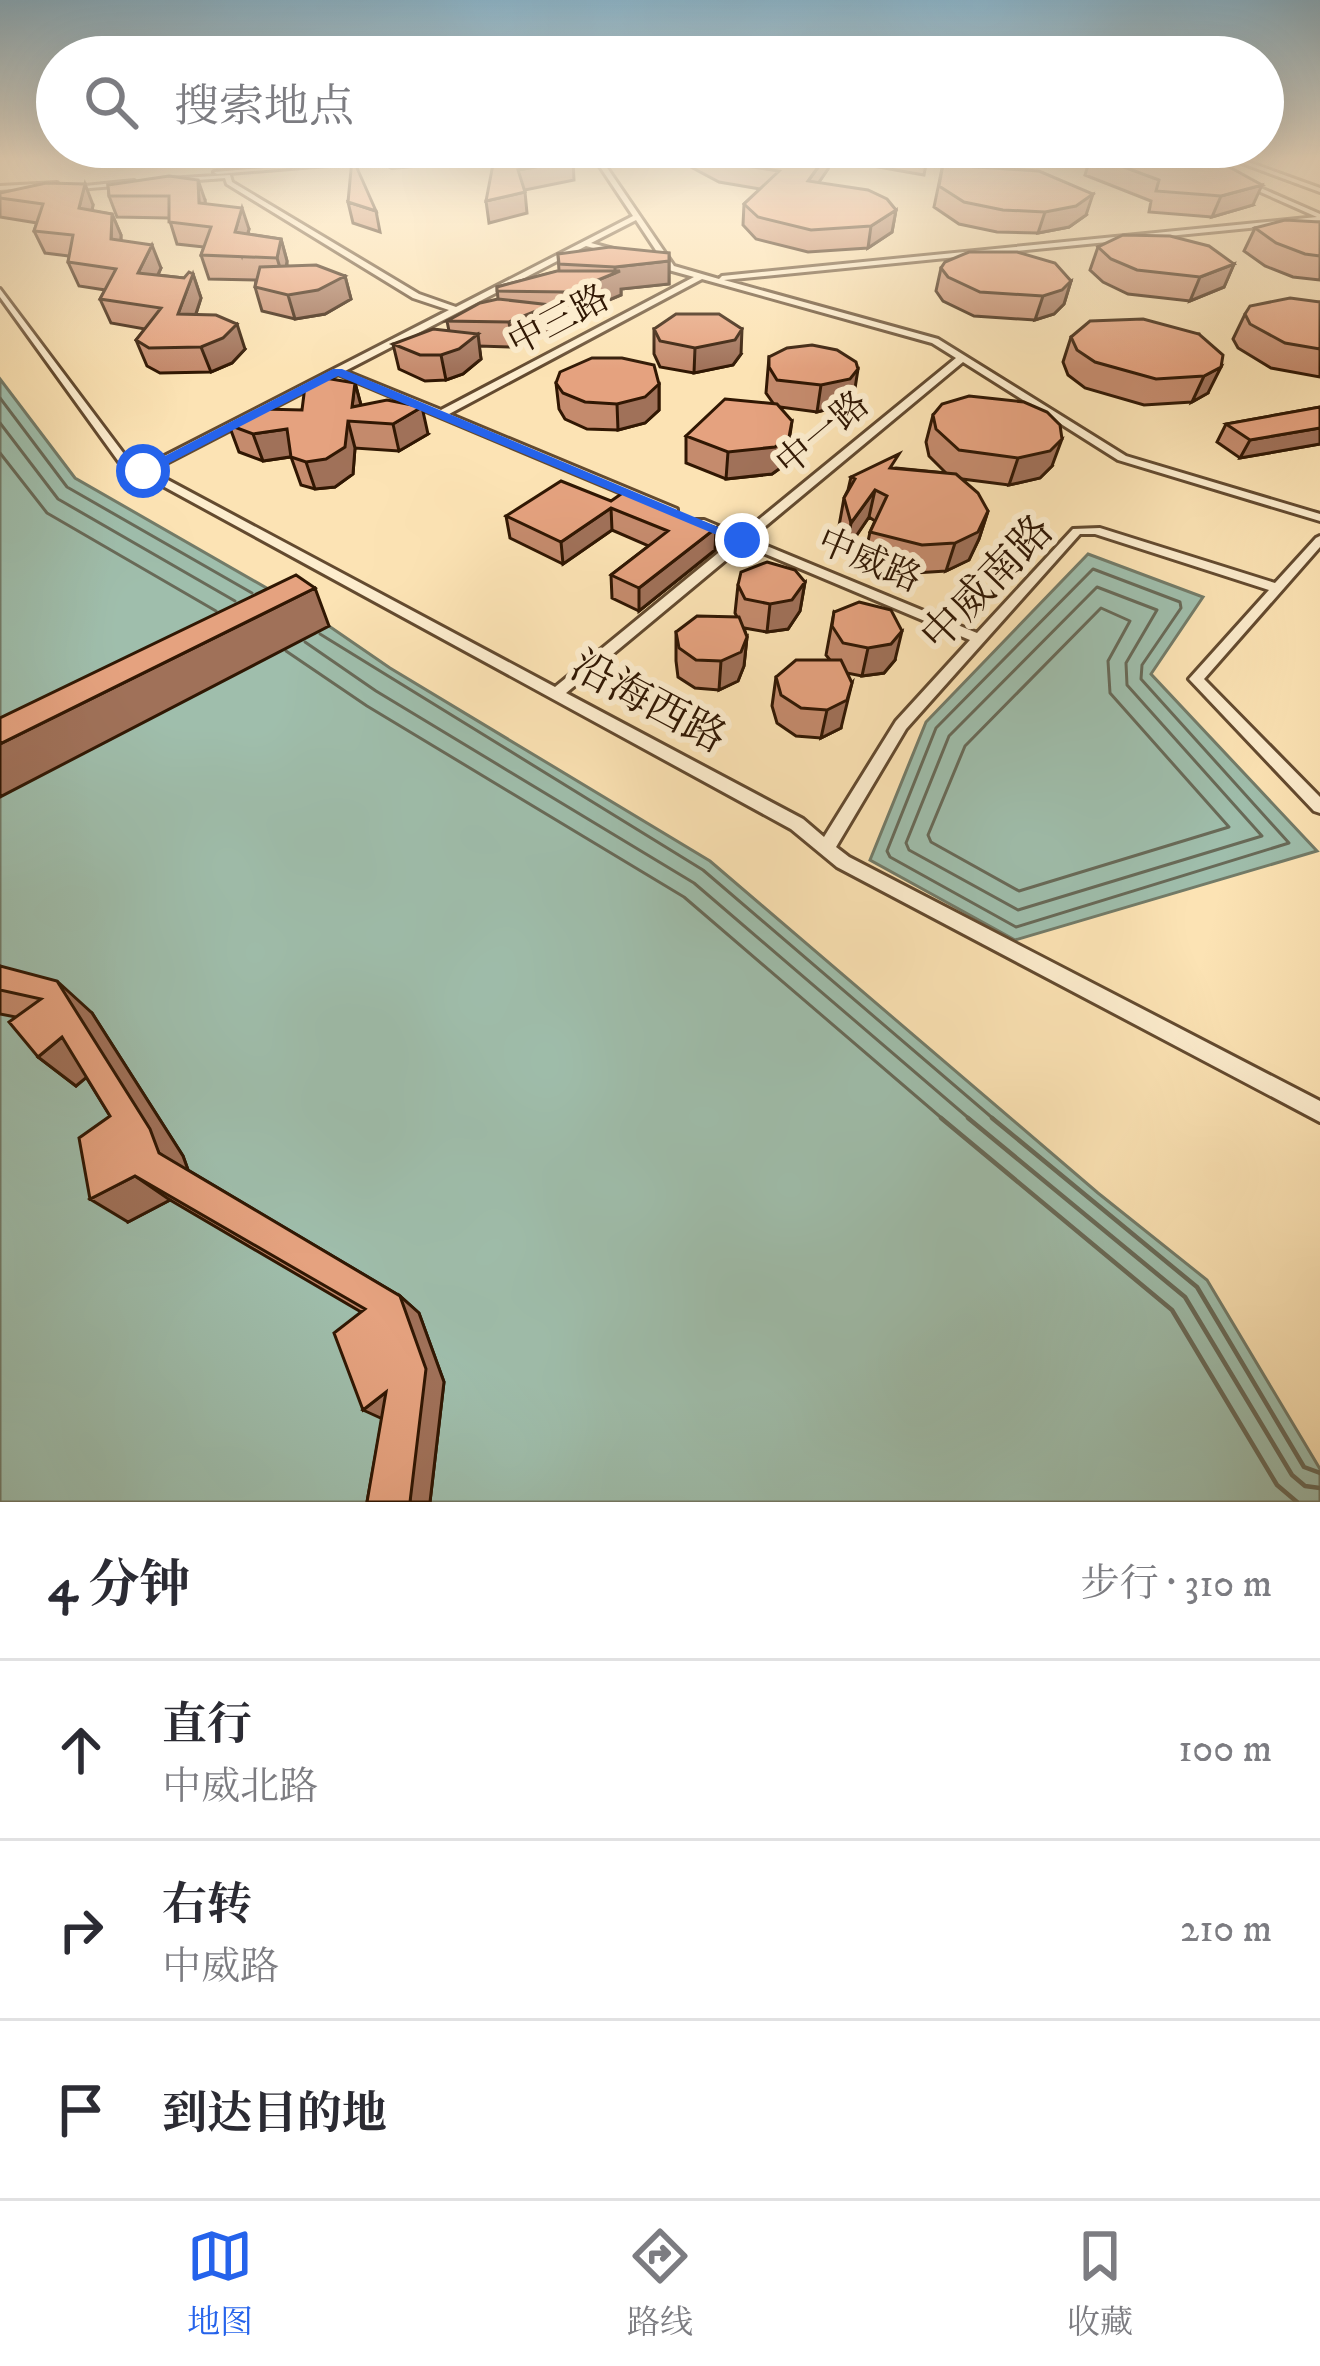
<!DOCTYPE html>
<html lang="zh">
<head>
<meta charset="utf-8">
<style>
	:root { --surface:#fff; --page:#f7f7f7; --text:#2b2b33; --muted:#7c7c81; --line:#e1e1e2; --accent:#2563eb }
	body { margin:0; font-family:"IM FELL DW Pica","Noto Serif SC",serif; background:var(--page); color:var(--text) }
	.stop { position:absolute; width:36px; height:36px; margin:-27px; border:9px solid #2563eb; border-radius:50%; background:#fff }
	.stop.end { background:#2563eb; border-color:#fff; box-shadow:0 3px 12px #0008 }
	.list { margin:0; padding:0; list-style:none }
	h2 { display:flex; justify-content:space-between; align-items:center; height:156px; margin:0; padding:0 48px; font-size:51px }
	h2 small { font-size:39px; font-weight:400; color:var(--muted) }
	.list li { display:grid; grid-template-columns:78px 1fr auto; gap:36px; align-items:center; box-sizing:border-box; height:180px; padding:0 48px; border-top:3px solid var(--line) }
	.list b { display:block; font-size:45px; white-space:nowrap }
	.list p { margin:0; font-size:39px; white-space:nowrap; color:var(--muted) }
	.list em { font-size:39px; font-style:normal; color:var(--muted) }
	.icon { flex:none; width:66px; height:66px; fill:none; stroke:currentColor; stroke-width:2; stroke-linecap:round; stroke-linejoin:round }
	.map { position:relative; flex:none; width:1320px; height:1502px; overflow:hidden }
	.search { position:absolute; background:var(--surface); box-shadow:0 12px 48px #0002; left:36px; right:36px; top:36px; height:132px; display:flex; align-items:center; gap:30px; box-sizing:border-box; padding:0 42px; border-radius:66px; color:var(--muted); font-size:45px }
	.sheet { height:696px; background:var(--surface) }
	nav { display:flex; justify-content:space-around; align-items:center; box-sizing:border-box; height:168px; border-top:3px solid var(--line); background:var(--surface); font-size:33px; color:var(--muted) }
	nav a { display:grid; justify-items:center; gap:6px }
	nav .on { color:var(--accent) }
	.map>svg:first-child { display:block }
	.water { fill:#9fbeac; stroke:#737b68; stroke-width:3 }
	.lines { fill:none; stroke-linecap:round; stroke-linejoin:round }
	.shore-far1 { stroke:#686a58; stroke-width:3 }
	.shore { stroke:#686a58; stroke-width:4.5 }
	.lane-casing { stroke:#634a2f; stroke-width:6 }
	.lane { fill:#fdedce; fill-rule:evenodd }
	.wall { fill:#c58b6d; stroke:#301703; stroke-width:3 }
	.shaded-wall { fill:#a07159; stroke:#301703; stroke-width:3 }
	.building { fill:#e5a27f; stroke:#301703; stroke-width:3 }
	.route { fill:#2563eb }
	.labels { text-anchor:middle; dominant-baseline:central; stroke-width:12; stroke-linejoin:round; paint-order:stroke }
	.far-street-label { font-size:36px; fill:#301703; stroke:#fdedce }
	.street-label { font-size:42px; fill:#301703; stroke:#fdedce }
</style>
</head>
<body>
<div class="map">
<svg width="1320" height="1502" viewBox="0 0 1320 1502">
	<rect width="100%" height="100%" fill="#fce3b4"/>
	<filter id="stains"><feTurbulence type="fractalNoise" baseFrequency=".00167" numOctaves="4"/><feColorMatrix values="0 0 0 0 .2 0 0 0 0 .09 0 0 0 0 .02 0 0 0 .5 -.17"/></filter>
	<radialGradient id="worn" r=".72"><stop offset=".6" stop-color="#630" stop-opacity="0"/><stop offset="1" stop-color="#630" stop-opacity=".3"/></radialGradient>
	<path class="water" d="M0 379 75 478 310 613 390 668 710 861 1098 1193 1207 1280 1320 1469V1502H0Z
		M1088 554 1203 597 1151 674 1317 851 1015 940 870 860 926 722Z"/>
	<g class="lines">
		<path class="shore-far1" d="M0 398 67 487 252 593
			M0 423 58 499 235 601
			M0 453 47 513 216 611
			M1093 569 1180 602 1181 608 1142 665 1141 679 1289 843 1016 927 890 857 887 851 936 728Z
			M1097 587 1157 610 1126 663 1127 685 1262 836 1018 910 909 850 906 843 949 736Z
			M1101 608 1130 621 1108 661 1110 693 1229 827 1019 891 931 842 928 835 965 746Z
			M320 634 703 870 996 1121
			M305 642 376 691 694 883 972 1121
			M286 651 367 706 684 897 945 1121"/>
		<path class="shore" d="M941 1118 1172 1310 1277 1485 1297 1502
			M968 1118 1185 1297 1292 1475 1305 1486 1320 1488
			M992 1118 1197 1287 1304 1467 1320 1473"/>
		<defs>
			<path id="lane" d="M372 159H403L217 174 214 172Z
				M447 159H478L392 167 389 165Z
				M595 159H601L674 266 719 279 722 276 1317 217 1238 182 1240 179 1320 214V221L724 280 938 339 1126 456 1320 514V521L1118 460 963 362 750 539 977 633 1073 529 1100 528 1275 583 1316 538 1320 536V547L1204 679 1320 797V813L1314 811 1189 679 1269 590 1095 534H1080L906 729 836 847 849 857 1320 1101V1122L837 867 791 829 119 462 0 297V289L127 458 143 467 449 310 413 298 227 184 225 178 170 182 168 179 230 175 232 182 419 294 456 307 633 216ZM636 220 665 264 650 260 647 264 694 277 441 410 345 371 586 246 624 256V252L591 243ZM702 279 932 343 956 358 740 535 704 520H696V524L734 540 555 687 151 471 338 374 669 513H677V509L449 414ZM744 545 970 640 896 721 824 837 803 819 566 693Z
				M1231 159H1240L1320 188V192Z
				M134 181 136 184 68 190 65 188Z
				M57 183 55 186 0 190V186Z"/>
		</defs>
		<use href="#lane" class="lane-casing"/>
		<use href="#lane" class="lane"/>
	</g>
	<path class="wall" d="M691 159H830L828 169 819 182 896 210 892 232 868 248 808 252 756 239 743 225 744 204 760 189 719 182 691 167Z
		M857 159H927L924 175 867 165Z
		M944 159 976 167 1086 215 1069 227 1038 233 997 232 959 224 934 207Z
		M1059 159H1188L1253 205 1212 217 1149 212 1151 201 1085 175 1089 162Z
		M108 185 205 200V204L249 229 248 234 281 239 287 261V266L345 276 351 299 325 314 295 319 262 311 255 287 256 280 209 279 201 255 204 247 177 244 169 218 117 217 109 196Z
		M0 193 93 205 92 211 112 214 121 235V240L161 268 158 275 184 278 193 274 201 298 196 314 245 349 232 363 211 372 160 373 147 366 136 340 145 329 111 323 100 299 105 290 79 286 68 262 69 256 45 253 34 231 37 223 0 217Z
		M348 202 376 211 380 232 353 223Z
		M1320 222V280L1293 277 1265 266 1244 251 1255 228Z
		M1098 247 1234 264 1224 287 1190 301 1128 294 1103 282 1090 270Z
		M669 253V284L621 289V295L571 316H552L553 330 512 347 479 346 481 359 463 374 446 380 425 381 399 369 393 344 449 331 447 321 498 299 497 287 559 271 558 254Z
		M941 268 1071 281 1064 304 1054 314 1035 320 974 316 943 301 936 291Z
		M1320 302V377L1271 368 1238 348 1233 339 1245 314Z
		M654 329 741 354 733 365 694 373 660 367 654 354Z
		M1199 334 1208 393 1192 402 1144 405 1085 388 1068 375 1063 362 1071 337Z
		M769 357 854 395 845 405 817 412 780 407 786 464 772 474 726 479 686 463V436L773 403 766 393Z
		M355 383 361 405 428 434 399 451 355 448 353 474 335 487 315 489 301 485 291 457 263 461 239 452 229 425 302 410Z
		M556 383 659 384V410L645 423 618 430 587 429 565 419 559 409Z
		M1320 407V444L1240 458 1217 442 1226 424Z
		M933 415 1052 466 1040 478 1009 485 962 479 988 511 979 539 969 560 946 571 915 573 864 560 870 532 875 521 869 517 846 551 839 526 844 498 848 490 851 477 896 468 946 473 929 456 926 442Z
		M611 501 716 528 715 550 639 611 612 598 611 575 649 546 612 530 563 564 510 538 506 516Z
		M805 582 800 611 788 629 767 632 744 628 747 637 744 666 738 681 719 690 695 688 678 677 676 661V632L737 617 735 613 738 585Z
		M834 612 895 660 884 673 862 676 847 673 841 728 821 738 796 736 777 723 772 706 776 677 830 660 826 655Z
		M0 966 92 1013 183 1156 188 1170 400 1296 419 1313 444 1382 430 1502H367L382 1419 361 1312 170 1200 128 1222 110 1116 86 1077 76 1086 38 1057 16 1017 0 1014Z"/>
	<path class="shaded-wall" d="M824 159H830L828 169 806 201 808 181Z
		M573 160 574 180 520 191 518 170Z
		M198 180 205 200 206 225 199 203Z
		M85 184 93 205 88 230 79 208Z
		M1262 185 1253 205 1212 217 1221 196Z
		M525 192 527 213 489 223 486 201Z
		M1093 194 1086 215 1069 227 1038 233 1045 212Z
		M242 208 249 229 242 255 235 232Z
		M896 210 892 232 868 248 871 226Z
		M112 214 121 235 120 262 111 239Z
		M281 239 287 261 284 281 277 258Z
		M152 245 161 268 148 296 138 273Z
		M669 261V284L621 289V295L571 316 569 292 615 273V267Z
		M1234 264 1224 287 1190 301 1200 277Z
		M193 274 201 298 188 338 178 314Z
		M345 276 351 299 325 314 295 319 288 295Z
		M1071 281 1064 304 1054 314 1035 320 1043 296Z
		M551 305 553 330 512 347 509 322Z
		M237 324 245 349 232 363 211 372 201 347Z
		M742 329 741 354 733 365 694 373 695 348Z
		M478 334 481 359 463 374 446 380 441 355Z
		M1221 367 1208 393 1192 402 1204 376Z
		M858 369 854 395 845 405 817 412 821 385Z
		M355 383 362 409 352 407Z
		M659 384V410L645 423 618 430 617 404Z
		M422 407 428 434 399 451 393 424Z
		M348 421 355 448 353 474 335 487 315 489 306 462Z
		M792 421 786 464 772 474 726 479 728 452Z
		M1320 428V444L1240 458 1250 440Z
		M287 429 296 456 263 461 253 434Z
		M1062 439 1052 466 1040 478 1009 485 1018 458Z
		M875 490 869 517 846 551 851 523Z
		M611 508 612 530 563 564 561 542Z
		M988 511 979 539 969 560 946 571 955 543Z
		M716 528 715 550 639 611V588Z
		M805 582 800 611 788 629 767 632 770 604Z
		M315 588 329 626 0 797V744Z
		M902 631 895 660 884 673 862 676 868 648Z
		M747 637 744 666 738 681 719 690 721 661Z
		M852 683 841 728 821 738 827 710Z
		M57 981 92 1013 183 1156 191 1178 159 1153Z
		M62 1037 98 1068 76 1086 38 1057Z
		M135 1176 170 1200 128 1222 90 1199Z
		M400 1296 419 1313 444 1382 430 1502H410Z
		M386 1392 385 1420 363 1410Z"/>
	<path class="building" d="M352 159H353L376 211 348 202Z
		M494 159H573V160L518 170 525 192 486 201Z
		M715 159H824L808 181 868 190 887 199 896 210 871 226 811 230 758 217 744 204 779 171 720 162Z
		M944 159H977L974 167 1039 171 1093 194 1076 206 1045 212 1003 210 964 202 939 186Z
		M1102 159H1188L1222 163 1262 185 1221 196 1156 191 1159 180Z
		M169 176 198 180 199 203 242 208 235 232 281 239 277 258 201 255 211 227 169 222V196H109L108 185Z
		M46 183 85 184 79 208 112 214 111 239 152 245 138 273 184 278 189 272 193 274 178 314 216 315 237 324 223 338 201 347 149 348 136 340 161 308 100 299 116 269 68 262 73 235 34 231 43 204 0 198V193Z
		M1285 220 1320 222V256L1305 254 1276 243 1255 228Z
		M1123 235 1170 236 1209 246 1234 264 1200 277 1137 270 1111 259 1098 247Z
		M610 247 669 253V261L615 267 559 264 558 254Z
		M969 252H1017L1055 263 1071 281 1062 290 1043 296 980 292 948 277 941 268 945 262Z
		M316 265 345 276 318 290 288 295 255 287 260 267Z
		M557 271H620L569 292 497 291V287Z
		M1290 298 1320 302V349L1285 343 1250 324 1245 314 1250 306Z
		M498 299 551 305 509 322 447 321 480 303Z
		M676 314H719L742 329 735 340 695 348 660 341 654 329Z
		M1143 319 1199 334 1223 355 1221 367 1204 376 1156 379 1095 362 1077 350 1071 337 1090 321Z
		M433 329 478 334 459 349 441 355H420L393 344Z
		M812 345 837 350 856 362 858 369 850 379 821 385 777 380 769 367V357L787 348Z
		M592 358H622L654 365 659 384 645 397 617 404 585 402 563 393 556 383 560 372Z
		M325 378 355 383 352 407 387 400 422 407 393 424 348 421 345 447 326 459 306 462 291 457 287 429 253 434 229 425 262 409 302 410 305 386Z
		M969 396 1024 402 1047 412 1060 425 1062 439 1050 451 1018 458 959 450 936 429 933 415 942 404Z
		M725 399 777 404 792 421 789 437 775 447 728 452 686 436Z
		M1320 407V428L1250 440 1226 424Z
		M899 454 890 468 956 474 978 493 988 511 978 532 955 543 922 545 870 532 887 496 875 490 851 523 844 498 855 479 851 477Z
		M561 481 611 501 624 492 716 528 639 588 611 575 668 531 611 508 561 542 506 516Z
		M767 562 795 570 805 582 792 600 770 604 745 599 738 585 741 572Z
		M296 575 315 588 0 744V718Z
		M859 602 891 610 902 631 891 644 868 648 843 643 832 626 834 612Z
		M697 616 739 617 747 637 741 652 721 661 696 660 679 648 676 632Z
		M796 660H841L852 683 847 700 827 710 801 708 781 695 776 677Z
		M0 966 57 981 150 1129 159 1153 400 1296 426 1369 410 1502H367L386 1392 363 1410 334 1333 365 1309 135 1176 90 1199 79 1138 110 1116 62 1037 38 1057 9 1022 41 999 0 990Z"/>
	<linearGradient id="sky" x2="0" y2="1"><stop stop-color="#8bb8d0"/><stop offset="0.43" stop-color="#fef2dd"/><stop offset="1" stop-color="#fef2dd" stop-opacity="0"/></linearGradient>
	<rect width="1320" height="369" fill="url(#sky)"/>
	<path class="route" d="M333 369H342L749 540 736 543 338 376 148 474 136 471Z"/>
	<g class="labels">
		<g class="far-street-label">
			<text transform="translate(559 321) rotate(-28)">中三路</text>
			<text transform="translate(823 434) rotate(-40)">中一路</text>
			<text transform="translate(869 561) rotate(23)">中威路</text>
		</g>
		<g class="street-label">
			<text transform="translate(988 584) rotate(-46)">中威南路</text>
			<text transform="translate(648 703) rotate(28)">沿海西路</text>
		</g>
	</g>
	<rect width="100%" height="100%" filter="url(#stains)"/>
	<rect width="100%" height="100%" fill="url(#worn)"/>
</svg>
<div class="stop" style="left:143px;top:471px"></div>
<div class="stop end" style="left:742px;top:540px"></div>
<div class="search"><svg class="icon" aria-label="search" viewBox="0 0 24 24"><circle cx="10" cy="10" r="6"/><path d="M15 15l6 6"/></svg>搜索地点</div>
</div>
<section class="sheet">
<h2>4 分钟<small>步行 · 310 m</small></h2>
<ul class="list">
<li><svg class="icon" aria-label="ahead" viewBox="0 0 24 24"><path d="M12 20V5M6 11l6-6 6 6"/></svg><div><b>直行</b><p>中威北路</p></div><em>100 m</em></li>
<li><svg class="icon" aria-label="right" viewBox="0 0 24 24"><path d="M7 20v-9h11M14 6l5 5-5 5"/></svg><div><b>右转</b><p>中威路</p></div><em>210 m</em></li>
<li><svg class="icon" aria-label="arrive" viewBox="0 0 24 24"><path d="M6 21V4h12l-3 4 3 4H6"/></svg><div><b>到达目的地</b></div></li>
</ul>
</section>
<nav>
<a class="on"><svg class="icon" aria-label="map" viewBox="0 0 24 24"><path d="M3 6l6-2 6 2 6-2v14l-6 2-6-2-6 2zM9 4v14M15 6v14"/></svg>地图</a>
<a><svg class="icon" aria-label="directions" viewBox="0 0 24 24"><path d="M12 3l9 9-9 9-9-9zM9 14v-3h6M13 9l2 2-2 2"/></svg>路线</a>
<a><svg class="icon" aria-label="saved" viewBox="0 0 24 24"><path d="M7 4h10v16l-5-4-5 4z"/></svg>收藏</a>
</nav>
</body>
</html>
